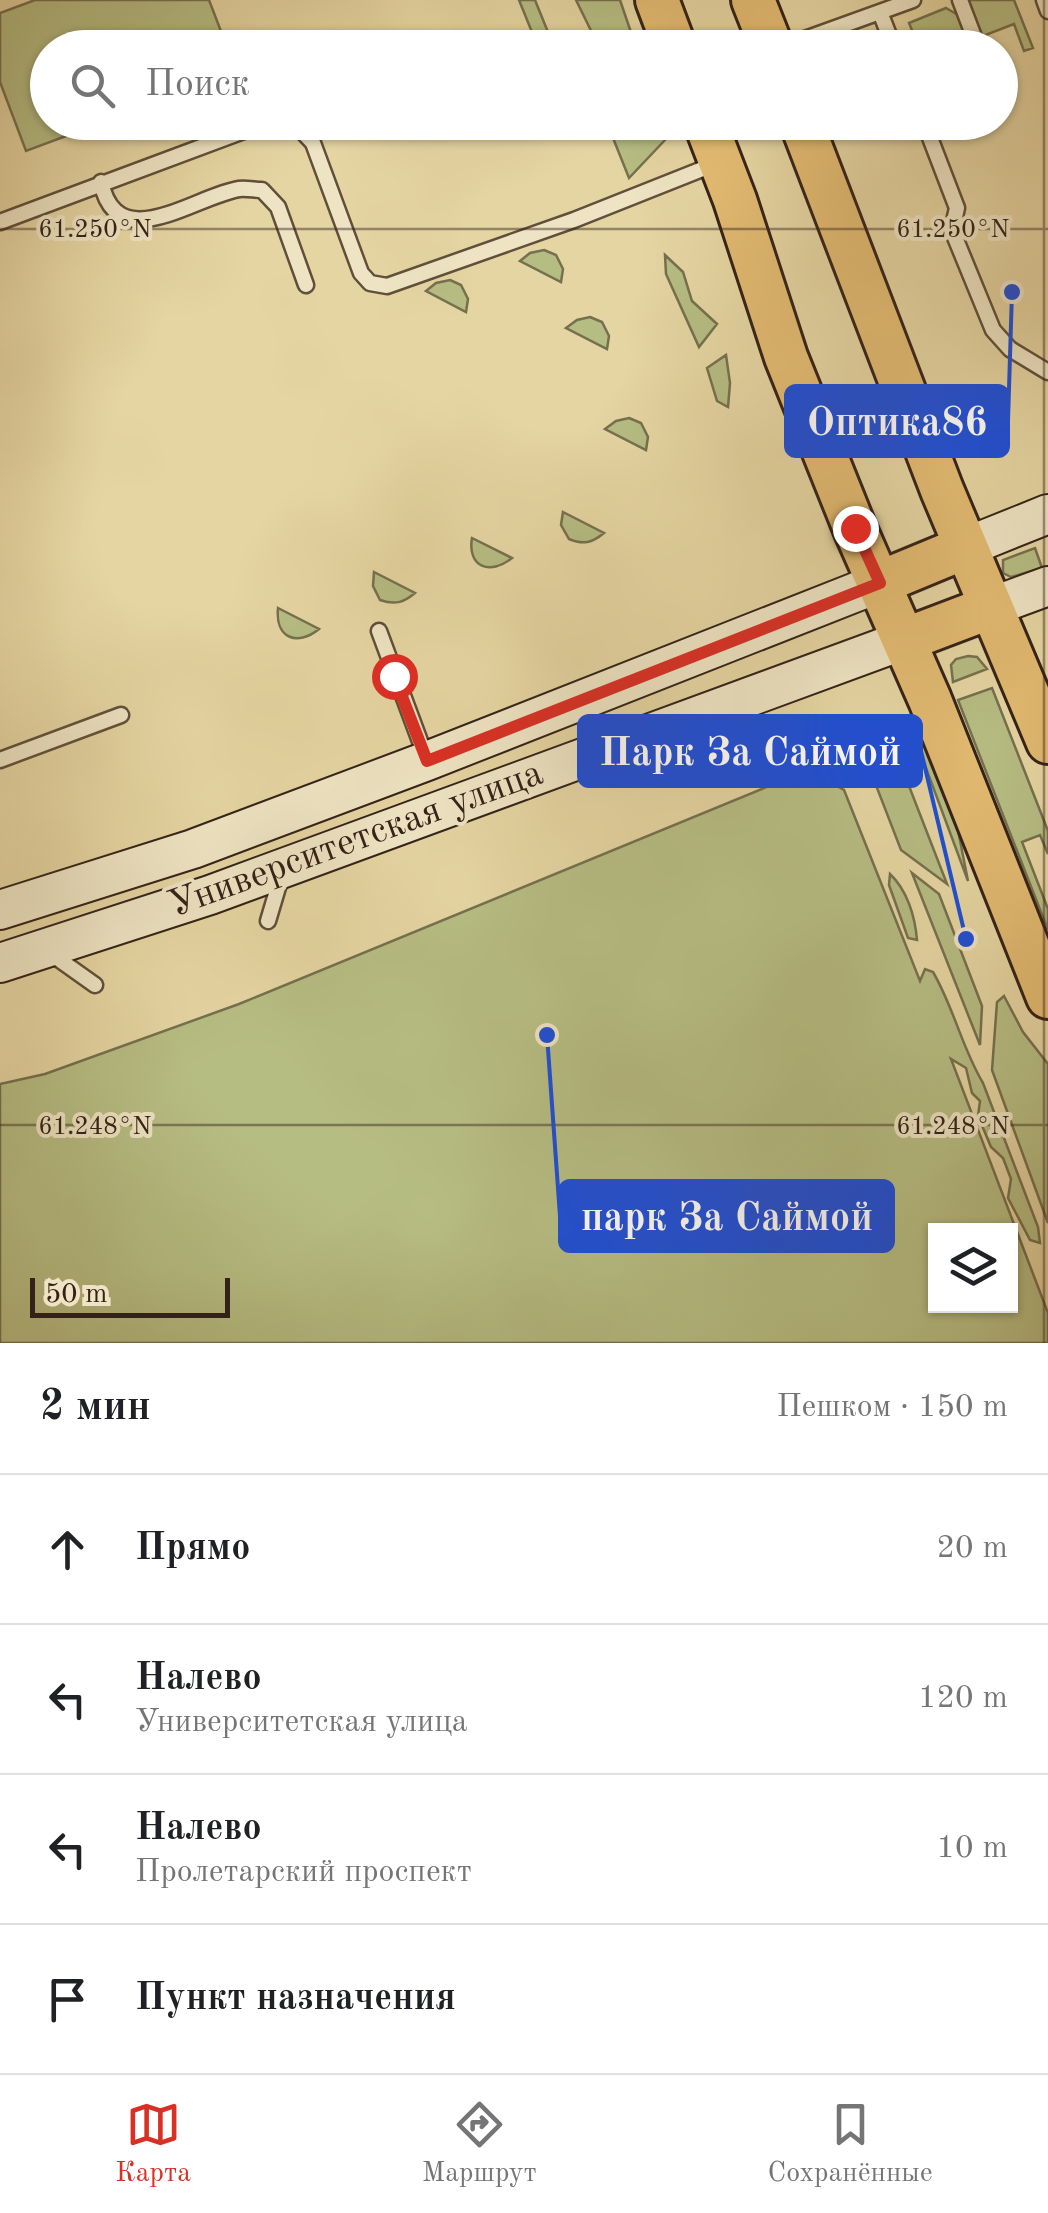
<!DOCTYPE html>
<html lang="ru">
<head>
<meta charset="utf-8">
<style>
	:root { --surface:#fff; --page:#f2f2f2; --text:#202124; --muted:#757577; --line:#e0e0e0; --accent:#d93025 }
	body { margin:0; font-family:"Old Standard TT",serif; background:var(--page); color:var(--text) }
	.controls { position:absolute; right:30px; bottom:30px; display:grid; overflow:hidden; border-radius:0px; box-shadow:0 2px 8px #0004 }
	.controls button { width:90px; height:90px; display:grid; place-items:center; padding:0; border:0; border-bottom:2px solid var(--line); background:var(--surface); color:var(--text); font:50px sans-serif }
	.scale { position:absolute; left:30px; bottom:25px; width:200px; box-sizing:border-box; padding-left:10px; border:5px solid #342218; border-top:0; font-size:28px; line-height:35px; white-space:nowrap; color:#342218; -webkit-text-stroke:8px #eee4c3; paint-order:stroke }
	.stop { position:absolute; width:30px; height:30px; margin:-22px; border:8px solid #d93025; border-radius:50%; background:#fff }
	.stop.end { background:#d93025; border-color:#fff; box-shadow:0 2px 10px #0008 }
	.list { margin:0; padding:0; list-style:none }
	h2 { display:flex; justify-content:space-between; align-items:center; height:130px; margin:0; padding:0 40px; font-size:42px }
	h2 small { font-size:32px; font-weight:400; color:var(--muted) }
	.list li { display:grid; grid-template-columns:65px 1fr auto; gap:30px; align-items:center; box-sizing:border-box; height:150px; padding:0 40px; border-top:2px solid var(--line) }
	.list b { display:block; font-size:38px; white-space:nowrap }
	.list p { margin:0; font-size:32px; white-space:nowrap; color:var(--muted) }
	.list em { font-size:32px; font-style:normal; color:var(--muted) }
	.icon { flex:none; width:55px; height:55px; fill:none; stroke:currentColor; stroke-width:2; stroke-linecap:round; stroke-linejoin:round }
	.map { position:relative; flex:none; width:1048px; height:1343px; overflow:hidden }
	.search { position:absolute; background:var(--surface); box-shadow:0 2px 8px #0004; left:30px; right:30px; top:30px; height:110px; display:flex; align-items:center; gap:25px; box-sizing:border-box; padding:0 35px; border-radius:55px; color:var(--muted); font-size:38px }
	.sheet { height:730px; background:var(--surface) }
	nav { display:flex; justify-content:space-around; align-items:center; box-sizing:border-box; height:140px; border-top:2px solid var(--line); background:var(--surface); font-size:28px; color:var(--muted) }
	nav a { display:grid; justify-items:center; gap:5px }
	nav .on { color:var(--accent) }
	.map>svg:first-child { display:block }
	.green { fill:#b6bd83; stroke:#75704e; stroke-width:2.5; fill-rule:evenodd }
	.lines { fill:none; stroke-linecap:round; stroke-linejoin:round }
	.service-casing { stroke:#604f3a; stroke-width:19 }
	.secondary-casing { stroke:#342218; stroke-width:42 }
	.primary-casing { stroke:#342218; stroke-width:48 }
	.service { stroke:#eee4c3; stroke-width:14 }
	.secondary { stroke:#eee4c3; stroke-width:38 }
	.primary { stroke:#e2ba71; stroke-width:42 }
	.route { stroke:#d93025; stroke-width:12 }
	.ticks { fill:none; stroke:#342218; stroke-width:2.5; stroke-opacity:0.45 }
	.labels { text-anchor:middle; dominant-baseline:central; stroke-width:8; stroke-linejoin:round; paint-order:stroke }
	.street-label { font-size:38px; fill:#342218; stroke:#eee4c3 }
	.ticks-label { font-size:25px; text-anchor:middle; fill:#342218; stroke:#eee4c3; stroke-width:8; stroke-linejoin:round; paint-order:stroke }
	.leader { fill:none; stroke:#1d4ed8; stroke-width:4 }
	.callout-dot { fill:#1d4ed8; stroke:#eee4c3; stroke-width:4 }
	.callout { fill:#1d4ed8; stroke:#1d4ed8; stroke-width:4 }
	.callout-label { font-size:40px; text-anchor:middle; font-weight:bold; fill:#fff }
</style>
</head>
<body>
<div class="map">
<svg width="1048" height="1343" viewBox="0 0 1048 1343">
	<rect width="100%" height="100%" fill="#e5d5a2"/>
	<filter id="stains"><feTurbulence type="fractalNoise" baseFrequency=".002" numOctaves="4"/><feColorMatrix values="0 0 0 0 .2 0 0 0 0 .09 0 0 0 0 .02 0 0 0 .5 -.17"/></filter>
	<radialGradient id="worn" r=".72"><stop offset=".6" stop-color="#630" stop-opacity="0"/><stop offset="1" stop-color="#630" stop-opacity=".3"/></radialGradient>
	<path class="green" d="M35 0H209L227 47 48 48V122L101 123 26 151 0 82V13Z
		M519 0H535L554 47H538Z
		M576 0H620L636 47H599Z
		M968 0H1014L1033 48 1024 51 1014 24 978 38 964 1Z
		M946 8 958 15 969 42 951 47H919L909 23Z
		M607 123H660L665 140 629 178Z
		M544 250 556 255 563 269 561 282 520 261 530 253Z
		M665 255 683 272 692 301 717 324 699 347 666 274Z
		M450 280 461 285 468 299 466 312 426 291 436 283Z
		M590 317 602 322 609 336 607 349 566 328 577 320Z
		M726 355 730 383 728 407 717 401 707 368Z
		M629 418 641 423 648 437 646 450 605 429 616 421Z
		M563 512 604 533C592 543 583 545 569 539L561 525Z
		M472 538 512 558C490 576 467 567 472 538Z
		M1035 548 1042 568 1011 577 1003 573V560Z
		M374 572 415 593C403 603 395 605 380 600L373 586Z
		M278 608 319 629C297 647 275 638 278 608Z
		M968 656 977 657 987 669 953 682 951 665 956 659Z
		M992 688 1048 831V854L1040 835 1022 842 1048 909V930L958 700Z
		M923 719 954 810 968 881 910 725Z
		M882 732 890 737 947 884 901 850 862 749 866 738Z
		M808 770 844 790 920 981 925 969 933 972C954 1008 962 1048 983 1083L1038 1227 1040 1243 1030 1240 1008 1198 1011 1179 1003 1158 991 1147 978 1116 980 1101 972 1093 966 1068 951 1059 1048 1313V1343H0V1084L45 1074 239 1004ZM936 1230H1010V1306H936Z
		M912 873 939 894 982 1006 980 1045Z
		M890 874C907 890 915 916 917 940L908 938 889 885Z
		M1004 996 1023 1032 1048 1064V1223L992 1070 997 1002Z"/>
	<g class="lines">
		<defs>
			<path id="service" d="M960 0 976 42
				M1044 0 1048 11
				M880 12 894 48
				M780 48 913 0
				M286 122 297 126 313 143 361 273 370 283 387 286 574 220 715 164
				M924 122 957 208 952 230 993 330 1010 349 1048 372
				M101 182C117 258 195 196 239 189 246 188 255 190 262 190L278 207 306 285
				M0 222 268 122
				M379 631 427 760
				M0 760 121 715
				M268 921 282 874
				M50 953 95 985"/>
			<path id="secondary" d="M966 547 1048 514
				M991 607 1048 586
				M0 910 193 849 427 761 879 583
				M0 963 210 895 904 640"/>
			<path id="primary" d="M657 0 675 48
				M753 0 772 48
				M705 122 735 200 786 357 855 529 930 700 1048 997
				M801 122 942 490 1048 742
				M879 583 966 547
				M904 640 991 607"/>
		</defs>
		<use href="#service" class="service-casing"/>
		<use href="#secondary" class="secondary-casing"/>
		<use href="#primary" class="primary-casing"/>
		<use href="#service" class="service"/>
		<use href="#secondary" class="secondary"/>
		<use href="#primary" class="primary"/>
	</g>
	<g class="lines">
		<path class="route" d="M394 676 427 761 880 583 855 528"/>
	</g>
	<path class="ticks" d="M1044 0V1343M0 229H1048M0 1125H1048"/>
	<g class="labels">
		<g class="street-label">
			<text transform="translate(356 840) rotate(-20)">Университетская улица</text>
		</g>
	</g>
	<g class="ticks-label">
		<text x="95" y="237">61.250°N</text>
		<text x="953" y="237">61.250°N</text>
		<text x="95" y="1134">61.248°N</text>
		<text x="953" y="1134">61.248°N</text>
	</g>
	<path class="leader" d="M1012 292L1008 421M966 939L921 751M547 1035L560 1216"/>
	<g class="callout-dot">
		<circle cx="1012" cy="292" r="10"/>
		<circle cx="966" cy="939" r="10"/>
		<circle cx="547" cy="1035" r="10"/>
	</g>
	<g class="callout">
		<rect x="786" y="386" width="222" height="70" rx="10"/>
		<rect x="579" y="716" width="342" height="70" rx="10"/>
		<rect x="560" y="1181" width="333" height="70" rx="10"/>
	</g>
	<g class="callout-label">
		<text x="897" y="435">Оптика86</text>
		<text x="750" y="765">Парк За Саймой</text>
		<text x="727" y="1230">парк За Саймой</text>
	</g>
	<rect width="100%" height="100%" filter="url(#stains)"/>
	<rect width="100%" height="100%" fill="url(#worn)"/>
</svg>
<div class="controls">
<button><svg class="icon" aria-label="layers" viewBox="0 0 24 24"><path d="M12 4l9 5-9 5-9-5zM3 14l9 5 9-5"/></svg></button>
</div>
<div class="scale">50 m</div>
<div class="stop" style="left:394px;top:676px"></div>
<div class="stop end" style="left:855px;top:528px"></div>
<div class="search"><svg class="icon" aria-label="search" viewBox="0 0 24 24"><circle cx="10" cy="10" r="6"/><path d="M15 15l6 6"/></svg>Поиск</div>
</div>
<section class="sheet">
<h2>2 мин<small>Пешком · 150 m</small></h2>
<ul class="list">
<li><svg class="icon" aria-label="ahead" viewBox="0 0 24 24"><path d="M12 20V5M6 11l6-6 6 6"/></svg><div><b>Прямо</b></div><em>20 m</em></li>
<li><svg class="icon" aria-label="left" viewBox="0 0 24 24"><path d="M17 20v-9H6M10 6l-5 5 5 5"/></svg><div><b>Налево</b><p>Университетская улица</p></div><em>120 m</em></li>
<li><svg class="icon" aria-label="left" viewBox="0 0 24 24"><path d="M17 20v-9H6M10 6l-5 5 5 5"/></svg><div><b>Налево</b><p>Пролетарский проспект</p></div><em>10 m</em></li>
<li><svg class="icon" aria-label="arrive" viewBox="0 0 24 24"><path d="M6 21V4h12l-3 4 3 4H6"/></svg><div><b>Пункт назначения</b></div></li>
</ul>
</section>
<nav>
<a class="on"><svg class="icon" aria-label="map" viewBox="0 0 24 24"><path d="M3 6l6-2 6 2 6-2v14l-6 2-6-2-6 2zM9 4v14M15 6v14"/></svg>Карта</a>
<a><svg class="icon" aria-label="directions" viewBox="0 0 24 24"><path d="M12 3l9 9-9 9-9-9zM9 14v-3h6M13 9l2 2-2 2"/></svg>Маршрут</a>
<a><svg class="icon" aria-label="saved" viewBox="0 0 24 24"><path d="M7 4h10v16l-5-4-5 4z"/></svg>Сохранённые</a>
</nav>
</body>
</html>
